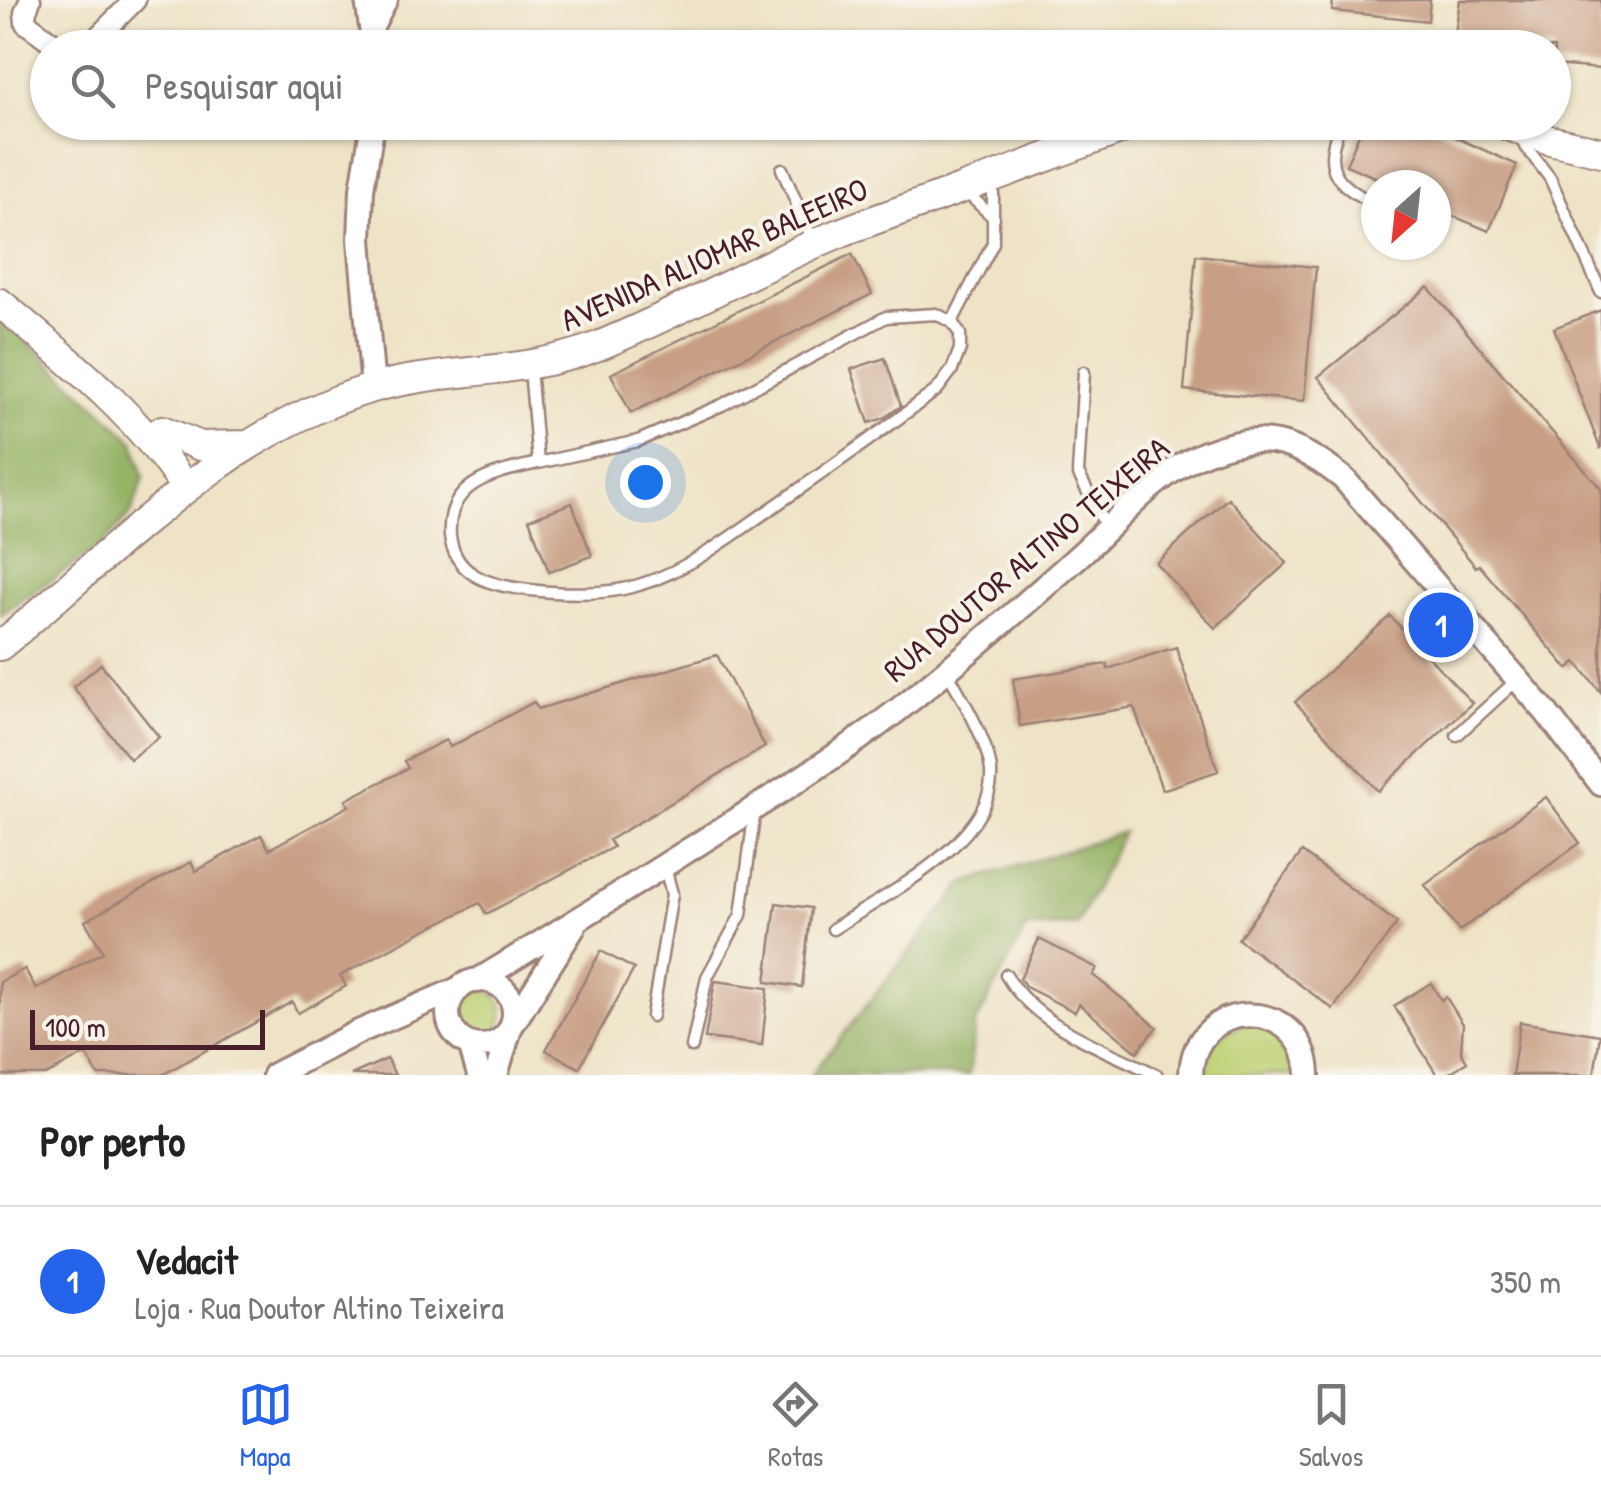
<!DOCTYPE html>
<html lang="pt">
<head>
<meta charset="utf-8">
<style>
	:root { --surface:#fff; --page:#f2f2f2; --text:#222; --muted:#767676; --line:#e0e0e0; --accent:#2563eb }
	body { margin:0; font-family:"Patrick Hand",sans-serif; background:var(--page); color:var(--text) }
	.compass { position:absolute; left:1361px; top:170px; width:90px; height:90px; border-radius:50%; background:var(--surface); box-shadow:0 2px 8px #0004; rotate:207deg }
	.scale { position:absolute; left:30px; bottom:25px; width:235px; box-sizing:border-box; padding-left:10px; border:5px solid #4a1f2b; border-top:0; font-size:28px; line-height:35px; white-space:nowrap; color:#4a1f2b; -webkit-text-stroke:8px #f7f3e8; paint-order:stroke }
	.you { position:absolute; left:645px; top:482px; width:35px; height:35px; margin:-25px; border:8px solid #fff; border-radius:50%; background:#1a73e8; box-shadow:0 0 0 15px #1a73e833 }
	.badge { display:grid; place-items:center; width:65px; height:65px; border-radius:50%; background:var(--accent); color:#fff; font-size:32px; font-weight:700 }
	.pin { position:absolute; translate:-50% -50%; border:5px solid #fff; box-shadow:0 2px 10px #0006 }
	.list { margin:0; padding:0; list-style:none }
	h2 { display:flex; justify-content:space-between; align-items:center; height:130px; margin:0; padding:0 40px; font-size:42px }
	h2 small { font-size:32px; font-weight:400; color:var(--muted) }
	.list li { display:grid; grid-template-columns:65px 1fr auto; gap:30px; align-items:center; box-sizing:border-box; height:150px; padding:0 40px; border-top:2px solid var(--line) }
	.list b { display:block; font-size:38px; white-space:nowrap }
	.list p { margin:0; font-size:32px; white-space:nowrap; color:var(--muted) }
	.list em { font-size:32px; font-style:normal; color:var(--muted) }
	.icon { flex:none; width:55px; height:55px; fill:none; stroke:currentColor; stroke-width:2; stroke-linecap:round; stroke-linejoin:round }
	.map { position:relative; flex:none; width:1601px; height:1075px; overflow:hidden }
	.search { position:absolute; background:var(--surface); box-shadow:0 2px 8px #0004; left:30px; right:30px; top:30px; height:110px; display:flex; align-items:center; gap:25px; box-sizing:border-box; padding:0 35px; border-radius:55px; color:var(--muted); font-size:38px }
	.sheet { height:280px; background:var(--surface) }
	nav { display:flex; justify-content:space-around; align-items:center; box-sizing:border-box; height:140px; border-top:2px solid var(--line); background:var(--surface); font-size:28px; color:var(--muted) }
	nav a { display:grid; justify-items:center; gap:5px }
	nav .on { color:var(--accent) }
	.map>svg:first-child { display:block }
	.green { fill:#bed175; stroke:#847850; stroke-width:2.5 }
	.forest { fill:#96b366; stroke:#706948; stroke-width:2.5 }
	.building { fill:#c89e84 }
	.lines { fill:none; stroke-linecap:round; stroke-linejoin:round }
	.service-casing { stroke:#9c8178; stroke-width:15 }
	.minor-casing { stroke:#9c8178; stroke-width:25 }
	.tertiary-casing { stroke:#9c8178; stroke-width:28 }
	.secondary-casing { stroke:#9c8178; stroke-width:32 }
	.service { stroke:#fff; stroke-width:10 }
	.minor { stroke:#fff; stroke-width:20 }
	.tertiary { stroke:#fff; stroke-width:22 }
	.secondary { stroke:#fff; stroke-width:28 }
	.labels { text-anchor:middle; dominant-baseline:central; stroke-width:8; stroke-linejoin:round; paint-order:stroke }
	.street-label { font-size:32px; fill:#4a1f2b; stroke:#f7f3e8 }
</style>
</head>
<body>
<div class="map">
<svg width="1601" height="1075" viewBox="0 0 1601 1075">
	<rect width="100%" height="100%" fill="#f7f3e8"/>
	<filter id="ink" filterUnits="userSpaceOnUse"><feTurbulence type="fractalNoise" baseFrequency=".01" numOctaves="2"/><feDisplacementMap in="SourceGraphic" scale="20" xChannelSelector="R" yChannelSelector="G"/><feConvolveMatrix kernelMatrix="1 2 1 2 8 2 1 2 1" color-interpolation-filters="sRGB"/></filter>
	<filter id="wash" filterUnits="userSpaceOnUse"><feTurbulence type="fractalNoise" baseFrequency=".0048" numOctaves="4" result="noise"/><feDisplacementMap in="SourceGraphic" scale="40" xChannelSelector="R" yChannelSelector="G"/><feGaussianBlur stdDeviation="2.25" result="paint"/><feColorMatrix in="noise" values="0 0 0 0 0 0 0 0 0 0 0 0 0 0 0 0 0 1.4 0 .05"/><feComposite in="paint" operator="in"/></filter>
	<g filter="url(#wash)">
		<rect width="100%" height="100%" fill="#eee3c6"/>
		<path class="green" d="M457 1013a23 23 0 1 1 46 0a23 23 0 1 1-46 0Z
			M1249 1023C1284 1036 1290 1037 1299 1075H1200C1208 1038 1214 1036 1249 1023Z"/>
		<path class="forest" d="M0 317 134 441 144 478 131 513 102 545 0 615Z
			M1123 832 1077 925 1026 928 975 1025 969 1075H811L964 883Z"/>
		<g id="blocks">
			<path class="building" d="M1333 0H1430L1428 21 1332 11Z
				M1460 0H1601V69L1554 65V48H1453Z
				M1364 122H1422L1517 165 1489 231 1436 209V185H1394L1346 165Z
				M852 254 872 294 631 413 611 374Z
				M1196 255 1316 267 1304 401 1184 390Z
				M1428 287 1601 489V692L1576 662 1568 669 1479 565 1476 567 1318 377Z
				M1601 310V447L1600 448 1554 328Z
				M885 358 901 406 884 418 869 423 851 369Z
				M1228 498 1287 563 1215 628 1156 563Z
				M572 503 592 556 549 572 529 519Z
				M1390 616 1472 703 1378 791 1295 702Z
				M1176 647 1218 771 1162 790 1134 707 1020 726 1013 679 1107 664 1108 669Z
				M717 655 765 747 609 840 613 847 486 914 480 903 417 934 340 976 346 986 298 1013 292 1002 162 1075H98L86 1054 46 1075H0V982L25 969 36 989 103 952 85 921 191 862 196 871 261 835 269 849 349 806 346 800 408 768 404 761 446 740 450 747 534 702 538 709Z
				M101 664 159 737 130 759 73 687Z
				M1546 797 1580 843 1459 931 1425 885Z
				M1302 852 1397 923 1333 1009 1238 939Z
				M776 903 811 908 802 987 766 982Z
				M1039 939 1097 968 1093 975 1157 1027 1137 1052 1079 1004 1075 1012 1026 987 1020 979Z
				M601 951 634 969 579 1068 546 1050Z
				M715 981 768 988 762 1045 705 1038Z
				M1431 983 1441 1000 1446 997 1463 1024 1461 1052 1467 1062 1446 1075H1437L1394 1006Z
				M1520 1022 1600 1035 1594 1075H1512Z
				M387 1059 395 1075H351Z"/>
		</g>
	</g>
	<g filter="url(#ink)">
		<use href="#blocks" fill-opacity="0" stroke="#9c8178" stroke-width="2.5"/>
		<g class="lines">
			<defs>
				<path id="service" d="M1341 122C1322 169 1333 182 1376 205
					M1517 135 1550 178 1601 292
					M782 169 813 241
					M966 192 994 218
					M952 322 993 243V178
					M530 368 538 463C495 473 446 481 450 536 452 552 460 566 473 574 503 594 588 596 623 589 678 578 724 541 769 510 826 471 882 431 937 390L952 370 960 349V334L952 322 936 314 886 317 722 405 638 441 538 463
					M1084 372 1078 473 1107 529
					M1457 735 1517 680
					M833 929C883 896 996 841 991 771 988 741 962 698 947 671
					M1006 975C1036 1027 1105 1049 1157 1075
					M652 1016 672 894 665 867
					M692 1047 707 977 741 915 755 809"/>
				<path id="minor" d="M30 0 25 13 26 23 60 48
					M372 29 387 0
					M87 48 135 0"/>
				<path id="tertiary" d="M367 0 374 48
					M373 122 362 189 360 240 373 388
					M448 1013a33 33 0 1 1 66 0a33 33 0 1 1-66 0Z
					M477 981C562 930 645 878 728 825 785 789 844 752 898 710 961 660 1022 607 1082 553 1119 519 1158 472 1205 453 1262 429 1298 442 1344 479L1546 712 1601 784
					M514 1022 574 927
					M470 1044 479 1075
					M274 1075 356 1033 460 988
					M496 1075 509 1032
					M1191 1075C1193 995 1306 996 1308 1075"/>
				<path id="secondary" d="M1496 122 1550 140 1601 152
					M0 303C68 360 137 414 186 489
					M162 430 200 446 246 445
					M0 646C114 552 224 433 369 389 444 367 524 376 598 346 679 313 756 268 837 234 877 218 918 205 958 190 1019 168 1080 144 1142 122"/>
			</defs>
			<use href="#service" class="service-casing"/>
			<use href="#minor" class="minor-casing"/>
			<use href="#tertiary" class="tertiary-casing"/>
			<use href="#secondary" class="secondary-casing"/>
			<use href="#service" class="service"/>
			<use href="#minor" class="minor"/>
			<use href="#tertiary" class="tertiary"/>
			<use href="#secondary" class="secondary"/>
		</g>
	</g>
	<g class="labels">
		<g class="street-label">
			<text transform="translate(714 254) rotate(-24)">AVENIDA ALIOMAR BALEEIRO</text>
			<text transform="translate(1026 559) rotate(-40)">RUA DOUTOR ALTINO TEIXEIRA</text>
		</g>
	</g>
</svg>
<svg class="compass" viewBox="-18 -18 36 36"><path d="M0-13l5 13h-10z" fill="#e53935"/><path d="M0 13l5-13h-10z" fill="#767676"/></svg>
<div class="scale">100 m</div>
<div class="you"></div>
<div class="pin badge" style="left:1441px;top:625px">1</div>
<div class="search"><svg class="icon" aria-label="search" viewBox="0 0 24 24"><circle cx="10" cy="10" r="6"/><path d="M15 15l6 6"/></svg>Pesquisar aqui</div>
</div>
<section class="sheet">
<h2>Por perto<small></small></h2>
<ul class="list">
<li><span class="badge">1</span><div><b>Vedacit</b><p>Loja · Rua Doutor Altino Teixeira</p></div><em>350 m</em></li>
</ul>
</section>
<nav>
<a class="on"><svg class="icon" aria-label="map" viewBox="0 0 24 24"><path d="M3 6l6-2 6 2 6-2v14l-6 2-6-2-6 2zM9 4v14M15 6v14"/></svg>Mapa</a>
<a><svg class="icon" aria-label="directions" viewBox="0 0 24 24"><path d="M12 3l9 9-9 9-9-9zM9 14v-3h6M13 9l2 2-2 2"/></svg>Rotas</a>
<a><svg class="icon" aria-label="saved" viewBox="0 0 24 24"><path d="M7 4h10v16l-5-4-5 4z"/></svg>Salvos</a>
</nav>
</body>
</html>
